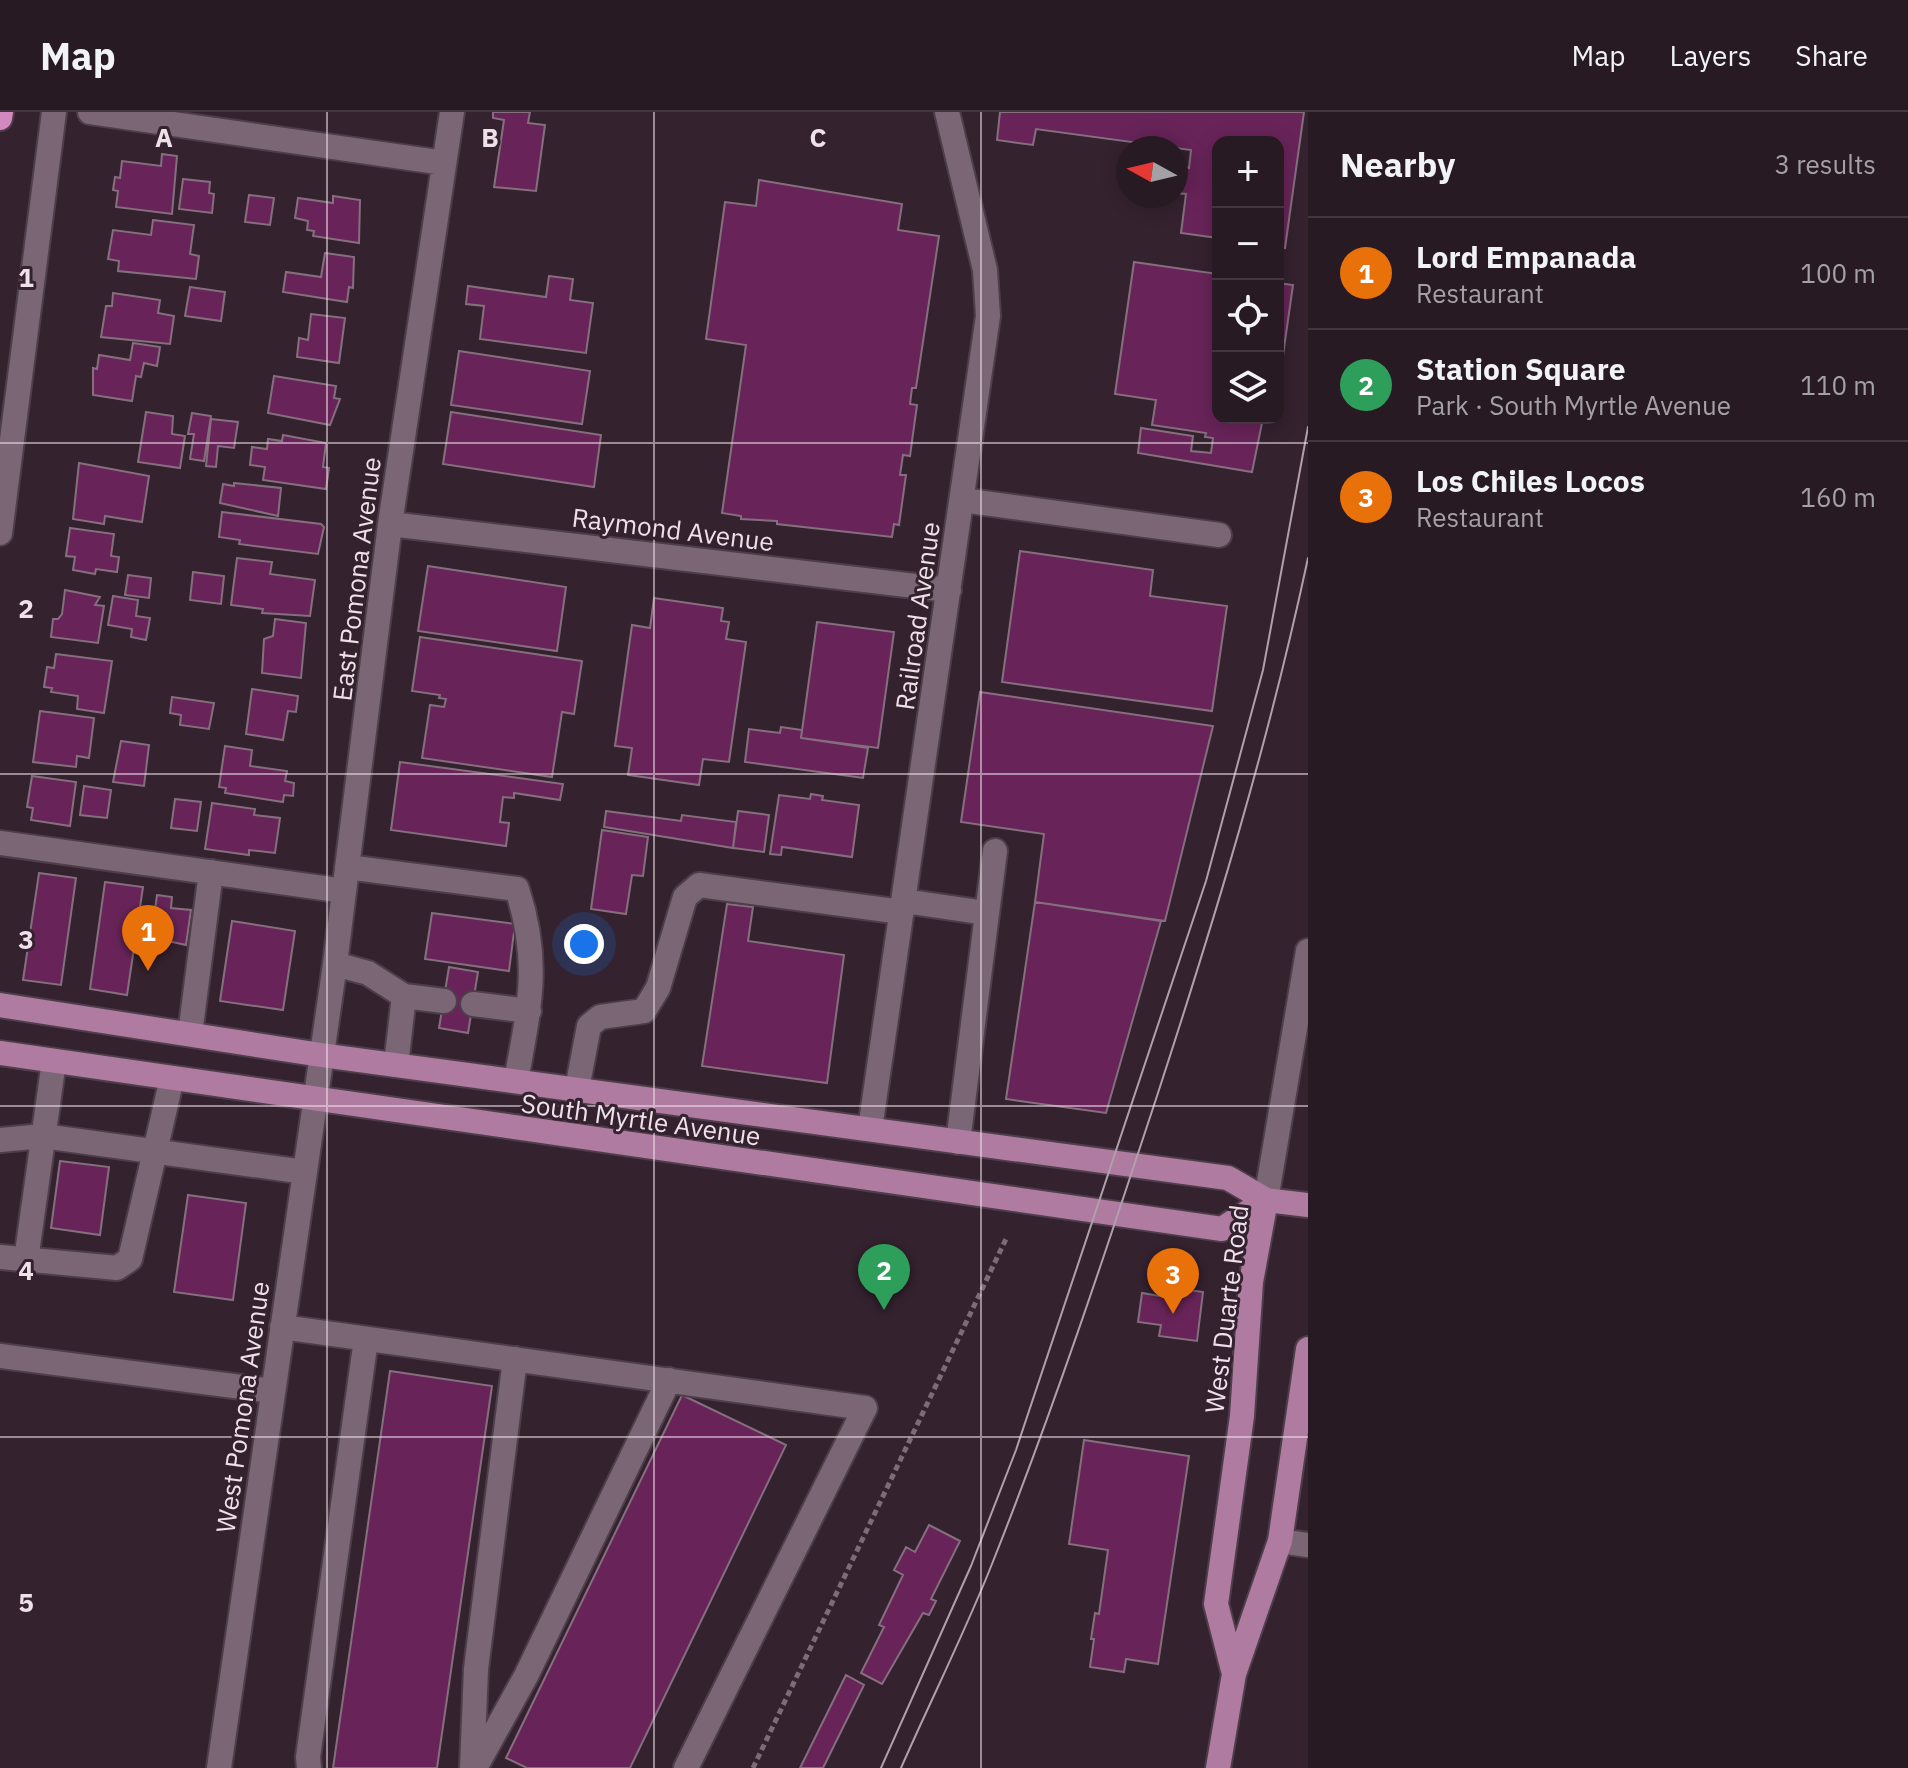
<!DOCTYPE html>
<html lang="en">
<head>
<meta charset="utf-8">
<style>
	:root { --surface:#271a23; --page:#2f232b; --text:#f1f3f6; --muted:#a4a1a6; --line:#433841; --accent:#98cb37 }
	body { margin:0; font-family:"IBM Plex Sans",sans-serif; background:var(--page); color:var(--text) }
	.controls { position:absolute; right:24px; top:24px; display:grid; overflow:hidden; border-radius:16px; box-shadow:0 4px 20px #0003 }
	.controls button { width:72px; height:72px; display:grid; place-items:center; padding:0; border:0; border-bottom:2px solid var(--line); background:var(--surface); color:var(--text); font:40px sans-serif }
	.compass { position:absolute; left:1116px; top:24px; width:72px; height:72px; border-radius:50%; background:var(--surface); box-shadow:0 4px 20px #0003; rotate:278deg }
	.you { position:absolute; left:584px; top:832px; width:28px; height:28px; margin:-20px; border:6px solid #fff; border-radius:50%; background:#1a73e8; box-shadow:0 0 0 12px #1a73e833 }
	.badge { display:grid; place-items:center; width:52px; height:52px; border-radius:50%; background:var(--accent); color:#fff; font-size:26px; font-weight:700 }
	.pin { position:absolute; translate:-50% -66px; filter:drop-shadow(0 2px 4px #0008) }
	.pin::after { content:''; position:absolute; top:42px; width:28px; height:24px; background:inherit; clip-path:polygon(0 0,100% 0,50% 100%) }
	.list { margin:0; padding:0; list-style:none }
	h2 { display:flex; justify-content:space-between; align-items:center; height:104px; margin:0; padding:0 32px; font-size:34px }
	h2 small { font-size:26px; font-weight:400; color:var(--muted) }
	.list li { display:grid; grid-template-columns:52px 1fr auto; gap:24px; align-items:center; box-sizing:border-box; height:112px; padding:0 32px; border-top:2px solid var(--line) }
	.list b { display:block; font-size:30px; white-space:nowrap }
	.list p { margin:0; font-size:26px; white-space:nowrap; color:var(--muted) }
	.list em { font-size:26px; font-style:normal; color:var(--muted) }
	.icon { flex:none; width:44px; height:44px; fill:none; stroke:currentColor; stroke-width:2; stroke-linecap:round; stroke-linejoin:round }
	.map { position:relative; flex:none; width:1308px; height:1656px; overflow:hidden }
	header { display:flex; align-items:center; gap:48px; box-sizing:border-box; height:112px; padding:0 40px; background:var(--surface); border-bottom:2px solid var(--line) }
	header strong { font-size:38px }
	nav { display:flex; gap:44px; margin-inline-start:auto; font-size:28px }
	main { display:flex }
	aside { flex:1; background:var(--surface) }
	.map>svg:first-child { display:block }
	.building { fill:#682459; stroke:#856f7e; stroke-width:2 }
	.lines { fill:none; stroke-linecap:round; stroke-linejoin:round }
	.minor-casing { stroke:#4e3e4a; stroke-width:28 }
	.major-casing { stroke:#4e3e4a; stroke-width:28 }
	.highway-casing { stroke:#4e3e4a; stroke-width:28 }
	.path { stroke:#7c6c77; stroke-width:5; stroke-dasharray:6 4; stroke-linecap:butt }
	.minor { stroke:#7b6675; stroke-width:24 }
	.major { stroke:#b07ba1; stroke-width:24 }
	.highway { stroke:#d389bf; stroke-width:24 }
	.tram { stroke:#afa1ab; stroke-width:2 }
	.grid { fill:none; stroke:#eee1ea; stroke-width:2; stroke-opacity:0.55 }
	.labels { text-anchor:middle; dominant-baseline:central; stroke-width:6; stroke-linejoin:round; paint-order:stroke }
	.street-label { font-size:26px; fill:#eee1ea; stroke:#34222f }
	.grid-label { font-size:26px; text-anchor:middle; font-weight:bold; fill:#eee1ea; stroke:#34222f; stroke-width:6; stroke-linejoin:round; paint-order:stroke }
</style>
</head>
<body>
<header>
<strong>Map</strong>
<nav><a>Map</a><a>Layers</a><a>Share</a></nav>
</header>
<main>
<div class="map">
<svg width="1308" height="1656" viewBox="0 0 1308 1656">
	<rect width="100%" height="100%" fill="#34222f"/>
	<path class="building" d="M493 0H530L528 11 545 13 536 79 494 75 504 8 493 6Z
		M1000 0H1304L1285 136 1278 135V30H1218V126L1181 121 1186 82 1176 81V54L1189 56 1191 38 1036 17 1033 33 997 28Z
		M162 42 177 44 172 102 116 95 118 79 113 78 115 65 120 66 122 49 161 54Z
		M183 67 210 70 209 81 214 82 212 101 179 97Z
		M759 68 902 92 898 118 939 124 916 276H912L910 292 917 293 910 344 903 343 900 363H906L899 413 894 412 892 425 777 412V409L741 407V404L722 401 746 233 706 227 725 90 756 94Z
		M249 83 274 86 270 113 245 110Z
		M333 84 360 88 359 131 313 124 314 119 307 118 308 109 295 106 298 86 333 91Z
		M153 108 194 113 190 142 199 144 196 167 118 159 119 149 108 147 113 118 151 123Z
		M325 141 354 145 353 176 349 175 347 190 283 180 286 160 321 165Z
		M1134 150 1218 162V306H1263L1252 360 1138 341 1141 316 1193 324 1191 339 1211 341 1213 326 1205 325 1206 321 1152 313 1156 288 1115 282Z
		M549 164 573 167 570 188 593 191 586 241 480 227 484 194 466 192 468 174 546 185Z
		M1278 171 1293 173 1278 278Z
		M190 175 225 180 221 209 185 204Z
		M113 181 160 188 158 201 174 204 170 232 101 225 106 194H112Z
		M311 202 345 206 339 251 297 245 299 226 308 228Z
		M133 231 160 235 157 254 144 251 141 265 136 264 132 289 93 283V256L97 257 99 243 130 248Z
		M459 239 590 259 582 312 451 293Z
		M274 264 336 274 334 286 340 287 330 313 268 301Z
		M146 300 173 304 172 322 185 324 180 356 138 350Z
		M451 300 601 323 594 375 443 352Z
		M192 301 211 304 204 349 190 347 194 322H188Z
		M211 307 238 310 234 336 218 334 216 355 206 354Z
		M283 323 326 331 323 355 329 356 326 377 263 368 265 355 250 353 252 335 267 337 268 327 282 329Z
		M79 351 149 364 142 410 105 404 104 412 73 407Z
		M234 371 281 376 278 404 220 391 223 372 234 374Z
		M222 400 321 412 324 415 318 442 239 432 240 428 219 425Z
		M70 416 114 422 111 444 119 445 117 460 96 457 95 462 73 458 75 445 66 444Z
		M1020 439 1153 458 1150 484 1227 494 1212 599 1002 570Z
		M237 446 272 450 270 462 315 468 310 504 262 501 263 497 231 493Z
		M428 454 566 475 557 539 418 519Z
		M193 460 224 464 221 492 190 488Z
		M128 463 151 466 149 486 125 483Z
		M65 478 100 485 95 493 104 494 98 531 51 525 53 507H58L62 502Z
		M113 484 138 488 136 504 150 506 146 528 131 525 132 517 108 513Z
		M654 486 723 496 721 509 729 510 726 527 746 530 729 650 703 647 699 673 628 663 632 636 615 634 632 513 650 516Z
		M275 507 306 511 301 566 262 561 264 527 273 524Z
		M817 510 894 520 878 636 801 626Z
		M420 525 582 549 574 602 562 600 552 665 422 646 430 593 444 595 446 587 439 586 440 583 412 579Z
		M56 542 112 549 104 601 77 597 78 584 51 580 52 576 44 575 47 555 54 556Z
		M252 577 298 584 296 600 288 599 283 628 246 622Z
		M980 580 1213 614 1165 809 1035 790 1044 722 961 710Z
		M172 585 214 591 209 617 180 613 181 603 170 601Z
		M40 599 94 606 89 646 77 644 76 655 33 650Z
		M781 615 802 618 801 626 868 636 863 666 745 650 749 617 780 621Z
		M121 629 149 633 144 674 113 670Z
		M225 634 252 638 250 654 287 659 285 669 294 671 293 684 284 683 283 690 225 681 226 676 219 675Z
		M400 650 563 672 560 688 514 681V686L503 685 500 710 509 711 506 734 391 718Z
		M32 664 76 670 70 714 31 708 33 696 27 695Z
		M84 674 111 678 107 706 80 703Z
		M811 682 823 684 822 688 859 693 852 745 782 735 781 743 770 742 779 683 810 687Z
		M175 687 201 690 197 719 171 716Z
		M212 691 255 697 254 703 280 706 275 741 249 738V743L205 737Z
		M606 699 681 709 682 703 736 710 733 736 604 715Z
		M738 699 769 703 764 740 733 736Z
		M602 718 648 725 643 764 632 763 626 802 591 797Z
		M39 761 76 766 61 873 23 868Z
		M105 770 143 775 127 883 90 877Z
		M157 783 172 785 171 796 191 798 186 833 136 822 137 809 153 812Z
		M1035 790 1161 809 1106 1001 1006 987Z
		M727 792 753 795 748 829 844 843 827 971 702 954Z
		M432 801 515 812 509 859 425 847Z
		M232 809 295 819 283 898 220 889Z
		M449 855 478 860 468 921 439 916Z
		M60 1049 109 1055 100 1123 51 1116Z
		M188 1083 246 1091 233 1188 174 1180Z
		M1168 1175 1203 1180 1197 1229 1159 1224 1161 1213 1138 1210 1142 1181 1166 1185Z
		M390 1259 492 1274 437 1656H333Z
		M682 1283 786 1333 630 1656H527L506 1646Z
		M1084 1328 1189 1344 1158 1552 1126 1547 1124 1560 1090 1555 1094 1527H1091L1095 1501 1099 1502 1108 1438 1069 1432Z
		M929 1413 960 1429 931 1487 936 1489 929 1503 923 1501 882 1572 861 1561 884 1515 879 1513 903 1463 894 1458 906 1435 915 1440Z
		M846 1563 864 1573 823 1656H800Z"/>
	<g class="lines">
		<defs>
			<path id="minor" d="M90 0 444 51
				M962 388 1219 423
				M390 412 949 478
				M0 421 54 0
				M0 731 344 779
				M347 755 517 777C541 850 529 896 516 969
				M904 789 986 801
				M335 852 368 861 404 884 444 889
				M473 892 529 899
				M190 922 211 760
				M396 953 404 884
				M577 977 589 914 600 905 644 899 658 876 685 785 699 773 902 800
				M870 1017 988 204 985 158 947 0
				M0 1028 43 1024 305 1060
				M958 1030 995 739
				M1266 1088 1308 839
				M0 1145 117 1156 130 1147 172 966
				M26 1148 54 949
				M282 1215 865 1296 686 1656
				M0 1244 273 1279
				M1280 1429 1308 1433
				M219 1656 335 852 390 412 452 0
				M309 1656 308 1645 366 1227
				M472 1656 476 1557 515 1247
				M475 1656 526 1564 669 1268"/>
			<path id="major" d="M0 893 321 943 1228 1066 1266 1088 1308 1093
				M0 941 1222 1117 1266 1088
				M1234 1562 1216 1492 1242 1304 1251 1170 1266 1088
				M1218 1656 1234 1562 1280 1429 1308 1237"/>
			<path id="highway" d="M0 6 1 0"/>
		</defs>
		<use href="#minor" class="minor-casing"/>
		<use href="#major" class="major-casing"/>
		<use href="#highway" class="highway-casing"/>
		<path class="path" d="M753 1656 1006 1127"/>
		<use href="#minor" class="minor"/>
		<use href="#major" class="major"/>
		<use href="#highway" class="highway"/>
		<path class="tram" d="M881 1656 971 1454 1016 1338 1206 769 1263 558 1308 315
			M901 1656C930 1590 963 1524 990 1457 1052 1302 1105 1142 1157 984 1215 806 1269 629 1308 446"/>
	</g>
	<path class="grid" d="M327 0V1656M654 0V1656M981 0V1656M0 331H1308M0 662H1308M0 994H1308M0 1325H1308"/>
	<g class="labels">
		<g class="street-label">
			<text transform="translate(673 417) rotate(7)">Raymond Avenue</text>
			<text transform="translate(356 467) rotate(-83)">East Pomona Avenue</text>
			<text transform="translate(917 504) rotate(-82)">Railroad Avenue</text>
			<text transform="translate(641 1007) rotate(8)">South Myrtle Avenue</text>
			<text transform="translate(1226 1197) rotate(-83)">West Duarte Road</text>
			<text transform="translate(242 1295) rotate(-82)">West Pomona Avenue</text>
		</g>
	</g>
	<g class="grid-label">
		<text x="164" y="35">A</text>
		<text x="490" y="35">B</text>
		<text x="818" y="35">C</text>
		<text x="26" y="175">1</text>
		<text x="26" y="506">2</text>
		<text x="26" y="837">3</text>
		<text x="26" y="1168">4</text>
		<text x="26" y="1500">5</text>
	</g>
</svg>
<div class="controls">
<button>+</button>
<button>−</button>
<button><svg class="icon" aria-label="locate" viewBox="0 0 24 24"><circle cx="12" cy="12" r="6"/><path d="M12 2v4M12 18v4M2 12h4M18 12h4"/></svg></button>
<button><svg class="icon" aria-label="layers" viewBox="0 0 24 24"><path d="M12 4l9 5-9 5-9-5zM3 14l9 5 9-5"/></svg></button>
</div>
<svg class="compass" viewBox="-18 -18 36 36"><path d="M0-13l5 13h-10z" fill="#e53935"/><path d="M0 13l5-13h-10z" fill="#a4a1a6"/></svg>
<div class="you"></div>
<div class="pin badge" style="left:148px;top:859px;background:#e8710a">1</div>
<div class="pin badge" style="left:884px;top:1198px;background:#2e9e5b">2</div>
<div class="pin badge" style="left:1173px;top:1202px;background:#e8710a">3</div>
</div>
<aside>
<h2>Nearby<small>3 results</small></h2>
<ul class="list">
<li><span class="badge" style="background:#e8710a">1</span><div><b>Lord Empanada</b><p>Restaurant</p></div><em>100 m</em></li>
<li><span class="badge" style="background:#2e9e5b">2</span><div><b>Station Square</b><p>Park · South Myrtle Avenue</p></div><em>110 m</em></li>
<li><span class="badge" style="background:#e8710a">3</span><div><b>Los Chiles Locos</b><p>Restaurant</p></div><em>160 m</em></li>
</ul>
</aside>
</main>
</body>
</html>
